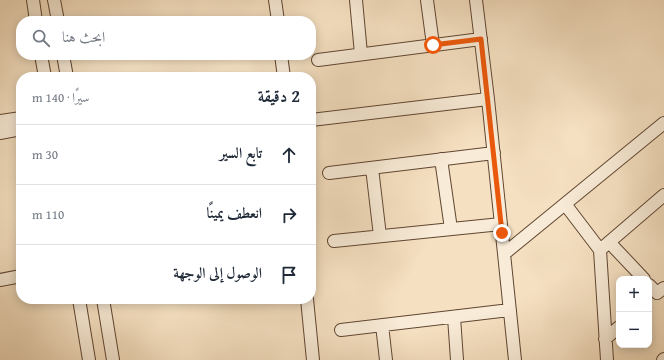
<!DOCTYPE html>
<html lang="ar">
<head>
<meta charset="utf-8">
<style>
	:root { --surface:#fff; --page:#f6f6f7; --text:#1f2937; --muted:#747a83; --line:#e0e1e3 }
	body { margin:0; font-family:"Gentium Book Plus",Amiri,serif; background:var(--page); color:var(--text); direction:rtl }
	.controls { position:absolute; right:12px; bottom:12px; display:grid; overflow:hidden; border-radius:8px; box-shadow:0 2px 10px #0003 }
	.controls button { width:36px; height:36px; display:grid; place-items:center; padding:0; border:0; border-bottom:1px solid var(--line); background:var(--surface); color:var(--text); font:20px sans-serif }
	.stop { position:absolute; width:12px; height:12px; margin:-9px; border:3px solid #ea580c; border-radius:50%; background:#fff }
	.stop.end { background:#ea580c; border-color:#fff; box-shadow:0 1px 4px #0008 }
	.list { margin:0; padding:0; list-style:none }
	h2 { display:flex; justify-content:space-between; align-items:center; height:52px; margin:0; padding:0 16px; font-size:17px }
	h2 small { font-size:13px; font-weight:400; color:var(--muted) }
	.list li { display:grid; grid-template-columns:26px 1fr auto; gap:12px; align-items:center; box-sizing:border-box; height:60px; padding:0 16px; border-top:1px solid var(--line) }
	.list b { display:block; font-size:15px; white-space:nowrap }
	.list em { font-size:13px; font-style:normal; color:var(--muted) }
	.icon { flex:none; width:22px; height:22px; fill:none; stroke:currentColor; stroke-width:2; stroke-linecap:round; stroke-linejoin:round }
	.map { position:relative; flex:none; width:664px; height:360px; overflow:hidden; direction:ltr }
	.search { position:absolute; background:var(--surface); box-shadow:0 2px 10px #0003; left:16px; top:16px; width:300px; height:44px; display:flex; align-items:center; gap:10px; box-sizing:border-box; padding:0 14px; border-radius:16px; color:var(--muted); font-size:15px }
	.panel { position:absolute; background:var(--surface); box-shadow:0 2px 10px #0003; left:16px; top:72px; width:300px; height:232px; border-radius:16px; direction:rtl }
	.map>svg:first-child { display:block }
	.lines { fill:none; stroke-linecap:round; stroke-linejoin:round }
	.minor-casing { stroke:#604631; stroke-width:14 }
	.minor { stroke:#f8ebd7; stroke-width:12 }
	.route { stroke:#ea580c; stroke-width:5 }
</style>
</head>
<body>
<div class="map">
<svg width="664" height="360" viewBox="0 0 664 360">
	<rect width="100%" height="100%" fill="#f5e0c1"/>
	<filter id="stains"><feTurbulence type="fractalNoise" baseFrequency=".005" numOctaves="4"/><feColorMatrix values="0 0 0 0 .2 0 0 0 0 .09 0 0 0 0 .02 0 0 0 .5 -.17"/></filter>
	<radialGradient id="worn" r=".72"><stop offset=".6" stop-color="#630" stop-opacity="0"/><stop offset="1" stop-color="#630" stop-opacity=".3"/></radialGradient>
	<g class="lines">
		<defs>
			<path id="minor" d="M33 0 36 21
				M54 0 58 21
				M275 0 278 21
				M356 0 361 54
				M427 0 433 45
				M476 0 488 99 515 360
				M41 55 45 77
				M63 55 67 77
				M281 55 284 77
				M318 60 481 39
				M311 120 488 99
				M0 121 21 118
				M0 133 21 129
				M441 159 451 229
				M372 168 380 236
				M329 173 494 153
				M565 204 600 250 607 360
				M334 241 501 224
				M609 242 644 279
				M600 250 664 195
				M505 253 664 123
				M0 280 21 276
				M649 285 657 293 664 288
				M79 299 89 360
				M103 299 113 360
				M307 299 313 360
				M454 317 457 360
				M382 325 386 360
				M341 330 510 310
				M605 339 619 327
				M663 360 664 359"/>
		</defs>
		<use href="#minor" class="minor-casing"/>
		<use href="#minor" class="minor"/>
	</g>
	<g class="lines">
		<path class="route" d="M433 45 481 39 502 233"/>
	</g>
	<rect width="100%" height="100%" filter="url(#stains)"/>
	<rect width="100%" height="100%" fill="url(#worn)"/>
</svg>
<div class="controls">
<button>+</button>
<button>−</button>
</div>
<div class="stop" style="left:433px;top:45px"></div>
<div class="stop end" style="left:502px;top:233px"></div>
<div class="search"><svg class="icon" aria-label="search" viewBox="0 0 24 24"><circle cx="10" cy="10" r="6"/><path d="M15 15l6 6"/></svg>ابحث هنا</div>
<section class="panel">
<h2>2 دقيقة<small>سيرًا · 140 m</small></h2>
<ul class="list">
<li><svg class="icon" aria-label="ahead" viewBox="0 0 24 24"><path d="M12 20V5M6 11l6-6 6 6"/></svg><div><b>تابع السير</b></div><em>30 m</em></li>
<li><svg class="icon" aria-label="right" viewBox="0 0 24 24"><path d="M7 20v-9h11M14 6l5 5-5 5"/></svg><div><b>انعطف يمينًا</b></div><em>110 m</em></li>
<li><svg class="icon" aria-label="arrive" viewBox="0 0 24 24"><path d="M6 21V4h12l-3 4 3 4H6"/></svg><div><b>الوصول إلى الوجهة</b></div></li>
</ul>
</section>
</div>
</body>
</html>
